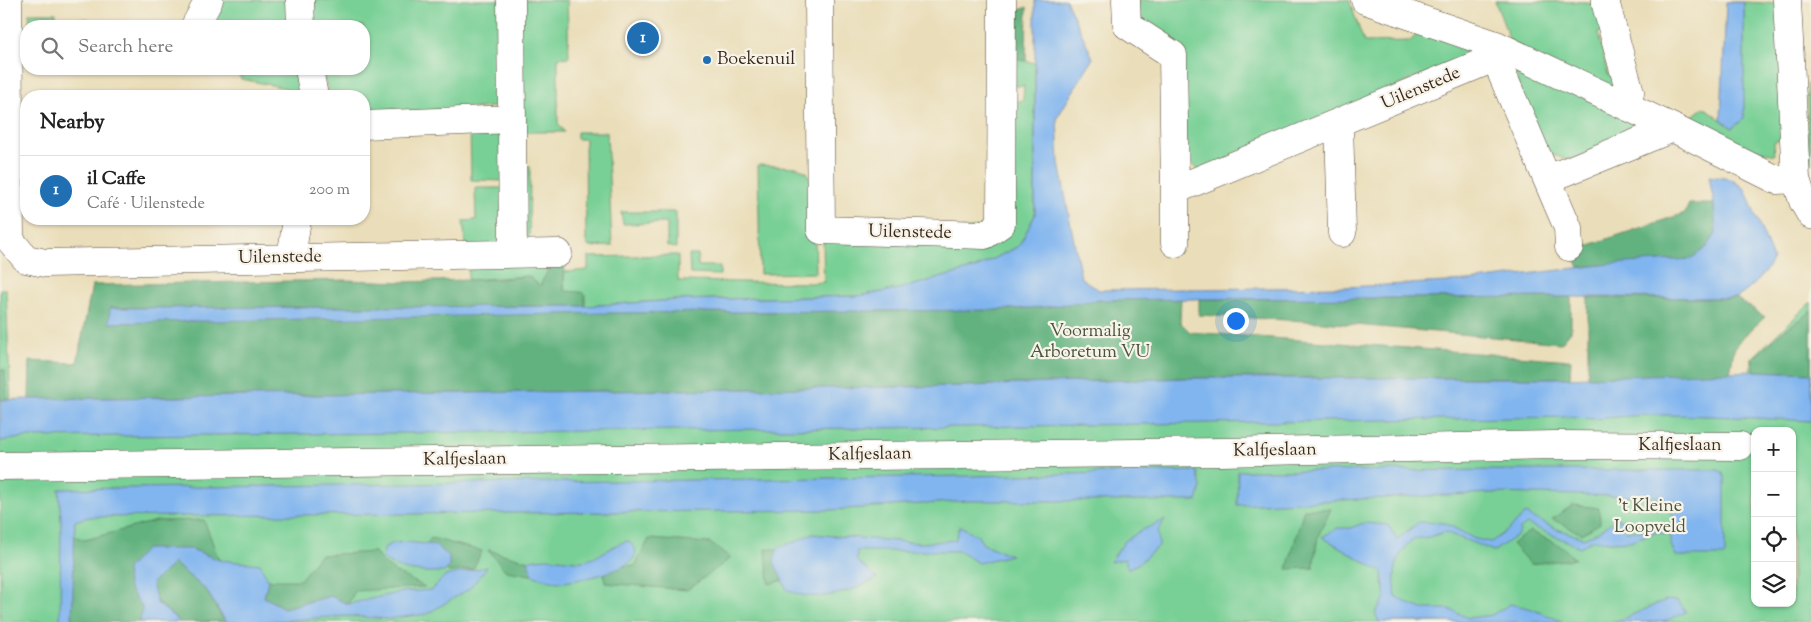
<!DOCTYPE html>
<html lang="en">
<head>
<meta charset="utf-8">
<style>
	:root { --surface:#fff; --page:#f2f2f2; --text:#222; --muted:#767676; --line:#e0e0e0; --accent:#1f6fb2 }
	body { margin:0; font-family:"Sorts Mill Goudy",serif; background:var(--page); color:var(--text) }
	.controls { position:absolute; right:15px; bottom:15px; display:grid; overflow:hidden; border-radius:10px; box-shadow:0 1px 4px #0004 }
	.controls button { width:45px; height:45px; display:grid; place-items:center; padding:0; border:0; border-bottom:1px solid var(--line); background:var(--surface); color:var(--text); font:25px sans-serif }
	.you { position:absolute; left:1235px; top:320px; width:18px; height:18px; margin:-12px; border:4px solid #fff; border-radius:50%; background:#1a73e8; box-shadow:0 0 0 8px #1a73e833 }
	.badge { display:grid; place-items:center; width:32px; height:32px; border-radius:50%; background:var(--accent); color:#fff; font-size:16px; font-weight:700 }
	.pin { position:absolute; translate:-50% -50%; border:2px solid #fff; box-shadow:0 1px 5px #0006 }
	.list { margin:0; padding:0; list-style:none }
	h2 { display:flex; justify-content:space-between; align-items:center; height:65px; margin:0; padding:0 20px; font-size:21px }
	h2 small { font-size:16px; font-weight:400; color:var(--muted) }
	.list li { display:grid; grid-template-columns:32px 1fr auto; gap:15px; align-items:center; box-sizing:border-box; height:70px; padding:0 20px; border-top:1px solid var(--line) }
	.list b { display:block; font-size:19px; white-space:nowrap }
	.list p { margin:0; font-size:16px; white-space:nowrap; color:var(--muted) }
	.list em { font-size:16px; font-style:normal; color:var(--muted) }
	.icon { flex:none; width:28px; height:28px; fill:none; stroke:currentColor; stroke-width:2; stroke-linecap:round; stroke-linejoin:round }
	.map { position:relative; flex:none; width:1811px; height:622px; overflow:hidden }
	.search { position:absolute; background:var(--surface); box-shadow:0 1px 4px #0004; left:20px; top:20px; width:350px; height:55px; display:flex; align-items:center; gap:12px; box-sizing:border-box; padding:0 18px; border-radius:20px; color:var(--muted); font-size:19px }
	.panel { position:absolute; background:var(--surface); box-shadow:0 1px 4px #0004; left:20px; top:90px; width:350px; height:135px; border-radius:20px }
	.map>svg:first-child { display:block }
	.green { fill:#79d096; stroke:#5a7d5a; fill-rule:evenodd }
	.forest { fill:#62b27f; stroke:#4e6e4e }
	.water { fill:#81b5ef; stroke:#5e7086 }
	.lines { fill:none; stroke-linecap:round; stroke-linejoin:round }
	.minor-casing { stroke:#554535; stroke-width:29 }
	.minor { stroke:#fff; stroke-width:28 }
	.poi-dot { fill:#1f6fb2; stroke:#f7f3e8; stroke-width:2 }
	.labels { text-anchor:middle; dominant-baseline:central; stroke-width:4.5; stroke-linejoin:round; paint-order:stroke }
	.poi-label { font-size:18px; fill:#3b2a1e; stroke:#f7f3e8; text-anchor:start }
	.street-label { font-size:18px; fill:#3b2a1e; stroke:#f7f3e8 }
	.park-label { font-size:18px; fill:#4a543c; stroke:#f7f3e8 }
</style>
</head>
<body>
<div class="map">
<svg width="1811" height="622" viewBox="0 0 1811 622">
	<rect width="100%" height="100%" fill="#f7f3e8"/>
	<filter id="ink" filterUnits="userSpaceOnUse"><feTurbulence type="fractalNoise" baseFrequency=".02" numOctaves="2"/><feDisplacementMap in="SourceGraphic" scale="10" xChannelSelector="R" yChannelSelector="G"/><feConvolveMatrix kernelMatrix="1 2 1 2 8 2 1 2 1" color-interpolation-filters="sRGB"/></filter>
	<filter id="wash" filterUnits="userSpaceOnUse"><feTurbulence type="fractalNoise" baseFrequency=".0096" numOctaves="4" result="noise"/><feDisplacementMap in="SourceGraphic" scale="20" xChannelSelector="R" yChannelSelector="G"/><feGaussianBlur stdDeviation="1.12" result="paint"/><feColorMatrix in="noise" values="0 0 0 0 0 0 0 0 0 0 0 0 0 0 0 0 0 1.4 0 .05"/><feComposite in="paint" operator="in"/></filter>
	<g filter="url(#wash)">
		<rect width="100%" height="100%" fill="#eadeba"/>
		<path class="green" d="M213 0H286L295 26H200Z
			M314 0H505L508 106 364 116V96H330L321 69H364V26H307Z
			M517 0H567L569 57 558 58V123L564 132H519Z
			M1136 0H1349L1364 42 1410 41 1425 28 1483 48 1203 173 1183 158 1180 49 1132 11Z
			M1495 1 1588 2 1601 12 1608 30 1598 33 1608 75H1620L1621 94 1512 46Z
			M1744 2 1782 4 1785 137 1774 142 1775 155 1745 146 1690 118 1704 107 1732 128 1743 119Z
			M29 13H56V18L88 19 90 26H30Z
			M1008 57 1035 63V215L1019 246 976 268 899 289 858 296 677 300 585 306 584 294 564 291V272L588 270V257L678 255V281L811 283 824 282 823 240 1009 225 1016 102 1023 100 1024 86H1008Z
			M1511 64 1652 129 1570 161 1543 151Z
			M241 69H304L305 96H288L286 88 241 79 238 73Z
			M1807 84 1811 85V164L1808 163Z
			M470 124H502L507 181 471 180Z
			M577 132H607L612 246 589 247 586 242 585 139H577Z
			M758 165 797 167 808 173 814 195 816 273 760 274Z
			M530 166 529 243 520 238 519 167Z
			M475 188H506L501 245 466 247 463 221 476 220Z
			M621 212H676V248L667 246V223L623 224Z
			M689 255H698V266H720V275L690 274Z
			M552 263 540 286 528 276 468 280V265Z
			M0 289H6L12 435 1750 412 1752 358 1811 302V622H0ZM1755 431H1792V603H1755Z"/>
		<path class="forest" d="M1027 7 1026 61 1008 57 1013 13Z
			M1689 204H1714L1716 234 1707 247 1690 259 1579 267 1571 251 1685 213Z
			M566 262 564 274V291L580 292 585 294V306L110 308 612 313 995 310 1046 307 1099 300 1181 298 1180 322 1190 332 1571 360 1570 378H1184L968 386 29 399 30 361 77 363 92 285 345 280 404 282 499 279 528 276 540 286 552 263Z
			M1571 297V331L1561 343 1322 322 1199 315V299Z
			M1588 298H1736L1765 317 1744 336 1734 349 1730 373 1588 377Z
			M1811 310V373L1755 371 1752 358C1765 350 1774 338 1786 329 1795 322 1804 319 1811 310Z
			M0 370H5L7 400H0Z
			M1573 505 1599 508 1600 523 1582 534 1552 519Z
			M1304 509H1331L1318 536 1313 568 1287 569Z
			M204 520 219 560 191 549 128 587 142 607 141 622H72L74 536 85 540 156 521Z
			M1530 531 1563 547 1575 559 1530 564 1512 544Z
			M431 538 482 551 473 569 449 572 423 549Z
			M649 539 710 543 731 558 687 590 605 583 603 565 635 566Z
			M766 549H791L788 579 769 584Z
			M488 550 540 564 543 577 506 571Z
			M375 552 382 562 397 573 425 587 355 591 348 604 331 596 284 608 264 597 268 580H300L320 555Z
			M174 563 206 590 224 621 180 622 157 602 151 583Z"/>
		<path class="water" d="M1035 0H1066L1093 58 1057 118 1059 163 1081 278 1099 290 1345 287 1468 281 1610 264 1690 259 1707 247 1716 234 1714 204 1709 176 1731 179 1745 189 1773 259C1763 276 1753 288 1736 298L1571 297 1199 299 1099 300 1046 307 995 310 612 313 109 323 110 308 585 306 677 300 858 296 899 289 976 268 1019 246 1035 215Z
			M1726 2H1744V119L1732 128 1721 119Z
			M1755 371 1811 373V421C1757 418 1704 415 1650 415 1621 415 1599 422 1570 417L968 427 29 437 0 441V400L29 399 968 386 1184 378H1564Z
			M1533 470H1718L1722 472 1725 478V556H1676L1671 545V536L1656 532 1630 541 1610 542 1593 540 1580 547 1527 524 1520 529 1519 534 1494 551 1445 532 1429 537 1413 539C1394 559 1393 571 1396 597L1409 604 1423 609H1449L1468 618 1492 615 1510 604 1529 608 1564 622H1379L1375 613 1385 598 1382 572 1322 537 1338 528H1350L1364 523 1388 525 1397 539 1419 522 1445 523 1475 539 1491 542 1507 531 1525 514 1557 529 1583 538 1598 532 1616 519 1623 521 1626 531H1640L1658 526 1673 529C1674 516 1673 506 1662 497L1490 493 1237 505 1238 471Z
			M1197 471 1201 487 1197 501H968L831 510 89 517 75 521 72 622H60L61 520 59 489 969 476Z
			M1165 520 1158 531 1159 546 1139 563 1128 569 1125 559 1110 562 1125 541 1140 531Z
			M960 526 977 535 983 544 1011 555 978 563 960 551H857V561L877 578C849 593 817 604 787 590L774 562 776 552 781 546 795 542 811 534 921 543 955 540Z
			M628 541C661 567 576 581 562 582 552 582 542 579 532 575L528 561C540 557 553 558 566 560 571 560 577 562 582 561 600 559 611 544 628 541Z
			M407 542 435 545 449 556V567L444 572C424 572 396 573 382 557L385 547 394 543Z
			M146 549H191L219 560 260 564 268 580 264 597 284 608 331 596 348 604 402 592 431 590 445 576 487 567 469 589 427 614 388 619 347 616 262 622H226L206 590 174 563 152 583 157 603 180 622H140L142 607 128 587 127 569Z
			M1666 600 1678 601 1686 612 1663 622H1611L1625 618Z"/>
	</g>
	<g filter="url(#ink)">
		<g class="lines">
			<defs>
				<path id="minor" d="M8 0 10 240 26 259 45 263 558 253
					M300 0 301 26
					M511 0 513 254
					M819 0 821 230 985 235 1001 224 1002 0
					M1126 0 1127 25 1173 55 1175 190 1482 63 1496 45
					M1365 0 1496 45 1673 128 1777 180 1796 179
					M1606 0V5L1630 92 1628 107
					M1787 0 1796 179 1803 201 1811 215
					M195 26 209 0
					M1496 45 1502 74 1568 228 1569 247
					M309 69 314 96
					M1339 123 1342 233
					M364 125 512 119
					M1548 179 1673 128
					M1175 243V190
					M291 258 297 219
					M0 466 1222 452 1554 445 1740 446"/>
			</defs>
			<use href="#minor" class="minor-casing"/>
			<use href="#minor" class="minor"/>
		</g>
	</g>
	<circle class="poi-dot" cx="707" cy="60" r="5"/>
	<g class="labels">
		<g class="poi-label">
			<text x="717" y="60">Boekenuil</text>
		</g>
		<g class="street-label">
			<text transform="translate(1421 89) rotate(-23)">Uilenstede</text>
			<text transform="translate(910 233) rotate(1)">Uilenstede</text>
			<text transform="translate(280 258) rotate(-1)">Uilenstede</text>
			<text x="1680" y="446">Kalfjeslaan</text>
			<text transform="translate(1275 451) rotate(-1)">Kalfjeslaan</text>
			<text transform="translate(870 455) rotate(-1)">Kalfjeslaan</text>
			<text transform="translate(465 460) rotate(-1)">Kalfjeslaan</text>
		</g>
		<g class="park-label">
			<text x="1090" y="332">Voormalig<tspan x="1090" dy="21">Arboretum VU</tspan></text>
			<text x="1650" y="507">'t Kleine<tspan x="1650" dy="21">Loopveld</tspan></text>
		</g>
	</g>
</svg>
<div class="controls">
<button>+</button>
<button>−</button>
<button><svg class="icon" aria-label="locate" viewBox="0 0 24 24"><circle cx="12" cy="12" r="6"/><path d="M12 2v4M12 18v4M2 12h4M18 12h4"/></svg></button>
<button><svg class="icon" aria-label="layers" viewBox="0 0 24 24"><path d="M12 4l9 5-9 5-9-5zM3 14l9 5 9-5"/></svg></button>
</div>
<div class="you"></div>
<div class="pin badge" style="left:643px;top:38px">1</div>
<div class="search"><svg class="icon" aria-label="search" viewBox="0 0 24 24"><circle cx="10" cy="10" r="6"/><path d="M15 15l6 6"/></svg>Search here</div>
<section class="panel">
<h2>Nearby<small></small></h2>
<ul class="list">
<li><span class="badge">1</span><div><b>il Caffe</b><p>Café · Uilenstede</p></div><em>200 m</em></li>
</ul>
</section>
</div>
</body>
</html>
